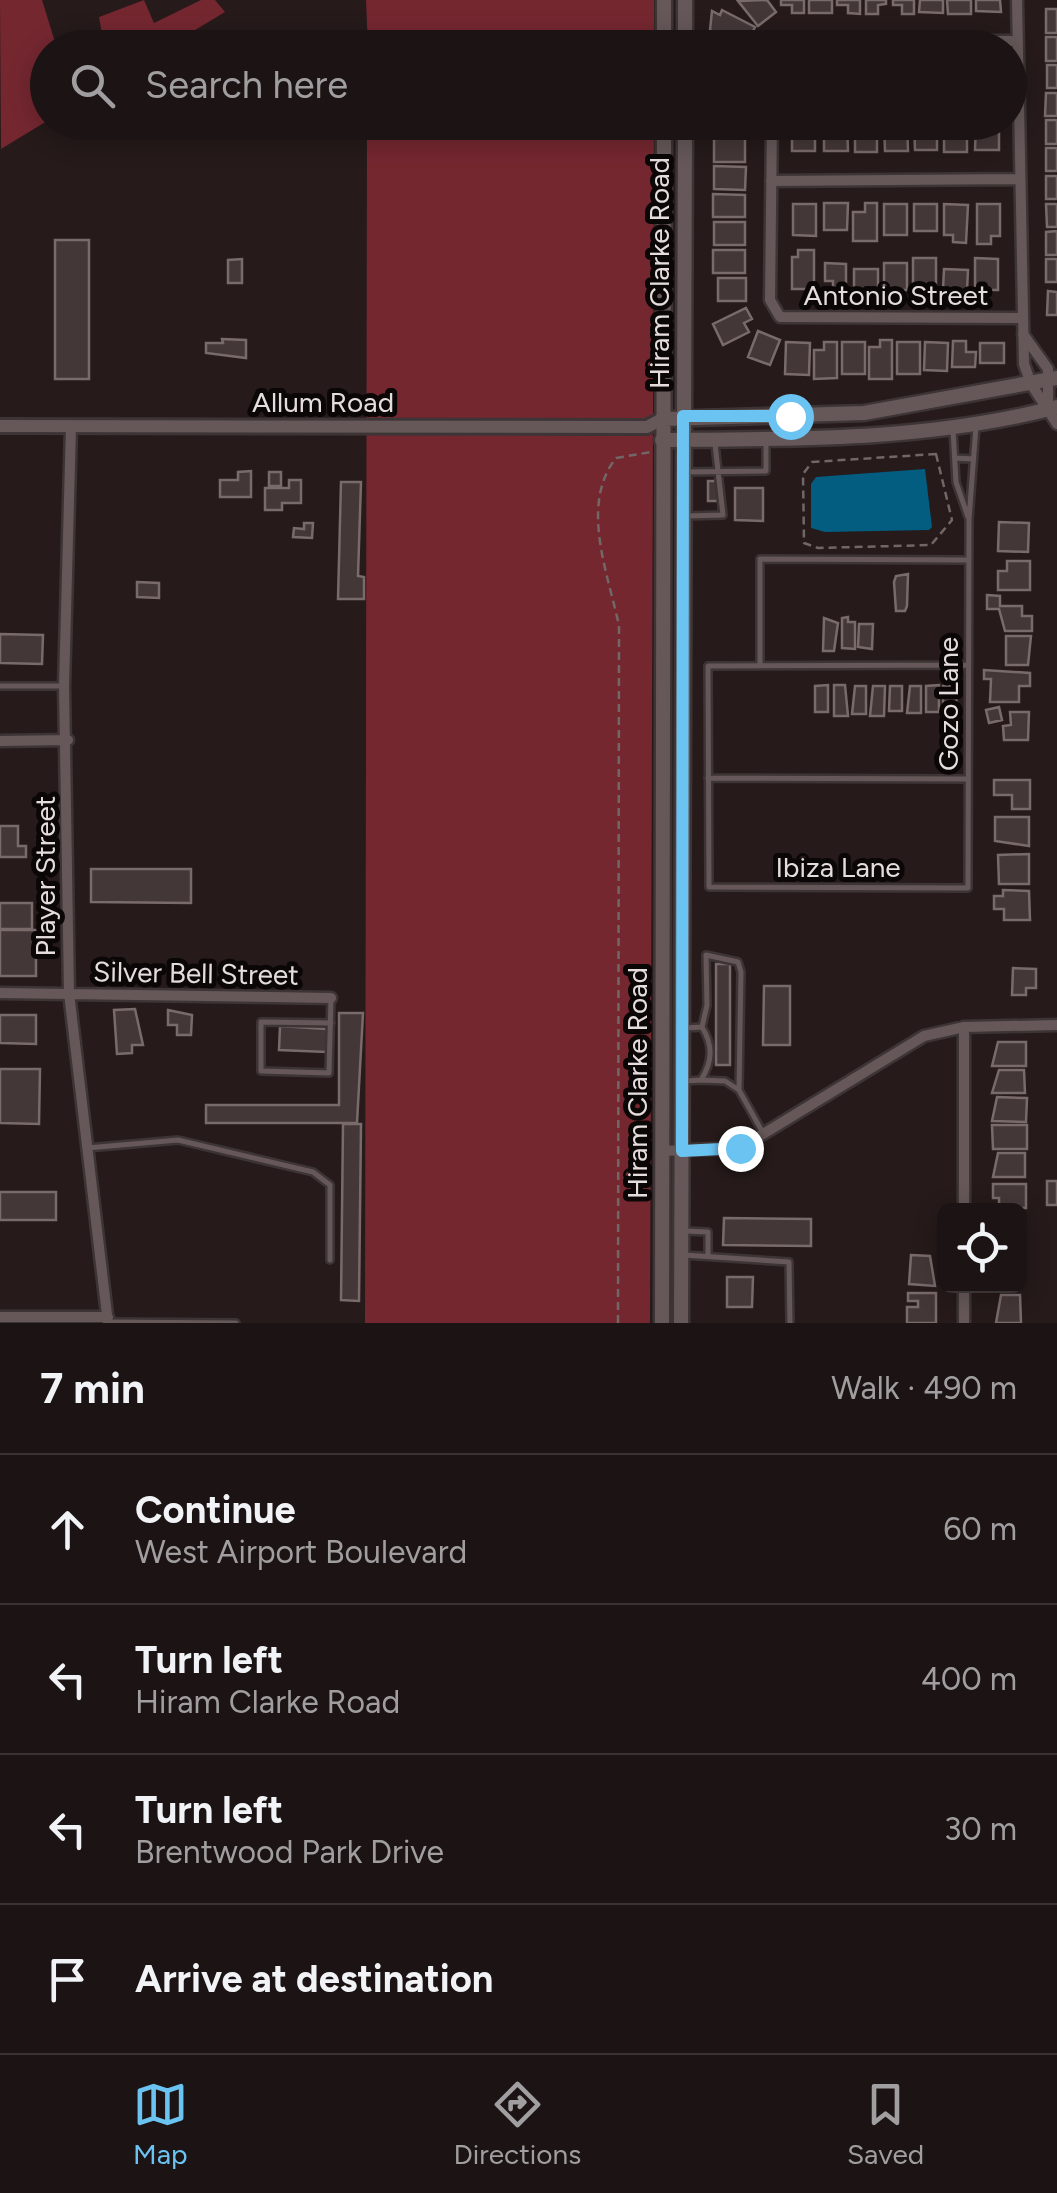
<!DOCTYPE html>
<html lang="en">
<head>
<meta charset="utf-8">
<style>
	:root { --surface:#1c1414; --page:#292122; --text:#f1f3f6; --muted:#a09ea0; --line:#3a3334; --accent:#6bc3f2 }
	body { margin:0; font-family:Figtree,sans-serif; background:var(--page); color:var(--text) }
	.controls { position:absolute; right:30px; bottom:30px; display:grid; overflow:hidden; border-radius:15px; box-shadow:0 5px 25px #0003 }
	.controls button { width:90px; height:90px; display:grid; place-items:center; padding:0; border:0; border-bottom:2px solid var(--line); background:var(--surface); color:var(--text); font:50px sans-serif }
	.stop { position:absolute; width:30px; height:30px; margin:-22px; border:8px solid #6bc3f2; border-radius:50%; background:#fff }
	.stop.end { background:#6bc3f2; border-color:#fff; box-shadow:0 2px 10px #0008 }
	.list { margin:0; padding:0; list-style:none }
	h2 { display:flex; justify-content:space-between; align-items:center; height:130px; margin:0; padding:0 40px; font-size:42px }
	h2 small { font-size:32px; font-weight:400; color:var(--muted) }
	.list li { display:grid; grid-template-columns:65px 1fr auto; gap:30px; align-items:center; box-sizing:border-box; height:150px; padding:0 40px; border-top:2px solid var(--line) }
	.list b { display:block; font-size:38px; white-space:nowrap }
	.list p { margin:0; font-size:32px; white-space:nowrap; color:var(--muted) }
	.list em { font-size:32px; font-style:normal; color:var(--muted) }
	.icon { flex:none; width:55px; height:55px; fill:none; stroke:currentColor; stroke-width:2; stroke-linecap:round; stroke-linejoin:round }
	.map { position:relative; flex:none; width:1057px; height:1323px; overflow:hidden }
	.search { position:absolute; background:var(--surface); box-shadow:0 5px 25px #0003; left:30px; right:30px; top:30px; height:110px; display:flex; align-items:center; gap:25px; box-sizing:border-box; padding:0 35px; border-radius:55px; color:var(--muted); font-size:38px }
	.sheet { height:730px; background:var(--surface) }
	nav { display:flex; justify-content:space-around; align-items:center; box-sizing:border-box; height:140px; border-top:2px solid var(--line); background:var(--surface); font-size:28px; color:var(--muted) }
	nav a { display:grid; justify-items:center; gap:5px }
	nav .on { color:var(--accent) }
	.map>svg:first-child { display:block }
	.green { fill:#752730 }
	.water { fill:#025d80 }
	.building { fill:#443737; stroke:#7a6b6b; stroke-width:2.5 }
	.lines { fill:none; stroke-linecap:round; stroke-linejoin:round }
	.service-casing { stroke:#3d3435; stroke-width:10 }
	.minor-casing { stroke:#3d3435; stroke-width:15 }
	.tertiary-casing { stroke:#3d3435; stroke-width:18 }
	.secondary-casing { stroke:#3d3435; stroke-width:19 }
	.path { stroke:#716767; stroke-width:2.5; stroke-dasharray:8 5; stroke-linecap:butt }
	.service { stroke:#665858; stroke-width:5 }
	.minor { stroke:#665858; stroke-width:10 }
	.tertiary { stroke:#665858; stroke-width:12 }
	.secondary { stroke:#665858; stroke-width:14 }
	.route { stroke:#6bc3f2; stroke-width:12 }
	.labels { text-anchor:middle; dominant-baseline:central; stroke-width:10; stroke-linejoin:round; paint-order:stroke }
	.street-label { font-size:28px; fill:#e5dcdc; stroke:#0b0707 }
</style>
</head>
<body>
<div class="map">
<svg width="1057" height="1323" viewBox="0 0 1057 1323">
	<rect width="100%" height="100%" fill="#261a1a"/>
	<path class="green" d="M0 0H42L55 42 103 39 99 17 144 0 154 23 201 0H215L225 12 167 47 48 48 47 121 1 149Z
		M366 0H654V47H368Z
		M367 123H654L650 1323H365Z"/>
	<path class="water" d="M925 469 932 527 929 530 825 532 811 528V484L816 477Z"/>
	<path class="building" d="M767 0 776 12 758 26 738 1Z
		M781 0H804V13H792V5H781Z
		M809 0H832V13H809Z
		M837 0H860V14L848 13V5H837Z
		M866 0H886V4L878 5V14H866Z
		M893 0H914V14H902V5H893Z
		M920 0H943V13L919 12Z
		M947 0H971V14H948Z
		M976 0H1000L1001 12 976 11Z
		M1046 9H1057V33H1046Z
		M722 10 755 27 745 47 710 30 712 11 720 15Z
		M1046 37H1057V61H1046Z
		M1047 65H1057V88H1047Z
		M1046 93H1057V116H1045Z
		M1046 120H1057V144H1046Z
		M713 122H745V134H713Z
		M792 122H815V151H792Z
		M824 122H847L848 151H824Z
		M884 122H907L908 151H885Z
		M914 122H937V150H915Z
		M976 123H999V150H975Z
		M855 125H877V152H855Z
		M944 125H967V152H944Z
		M745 138V162H714V139Z
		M1046 148H1057V171H1046Z
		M714 166 746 167 745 190 714 189Z
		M1046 176H1057V199H1046Z
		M713 194 745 195V217H713Z
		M824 203H848L847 230H824Z
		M865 203H877V241H853V212H865Z
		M793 204H816V236L793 235Z
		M884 204H907V235H884Z
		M914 204H937V231H914Z
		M944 204 968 205 966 243 953 242V235H944Z
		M977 204H1000V236H991V244H977Z
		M1046 204H1057V227H1047Z
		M714 222H745V245H714Z
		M1057 231V255H1046V232Z
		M55 240H89V379H55Z
		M713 250H745V273H713Z
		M798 250H814V289H792V257H798Z
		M913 258H936V289H913Z
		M975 258 998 259V290H975Z
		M242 259V283H228V260Z
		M1046 259H1057V282H1046Z
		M825 263 846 264V291H833V281H825Z
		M884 263H907V290H884Z
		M854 269H878V289H854Z
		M944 269 968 270 967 291 943 289Z
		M718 278H746V301H718Z
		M1048 291 1057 292V315H1047Z
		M746 308 752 319 744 323 749 332 723 345 713 324Z
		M758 331 780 340 770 365 748 357Z
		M222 339 246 340V358L206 353V343H223Z
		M880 340H892V379H869V347H880Z
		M953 341H966V352H976L975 367H952Z
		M786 342 810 343 809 375 785 374Z
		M824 342H837V378L814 379V350H824Z
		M842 342H865V374H842Z
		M897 342H920V374H897Z
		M925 342 948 343 947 371 924 370Z
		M980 343H1004V363H980Z
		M251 471V497H220V480H238V472Z
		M269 472H281V486H269Z
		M289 480H301V503H282V510H265V488H289Z
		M708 481H719V501H708Z
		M341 482H361L358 576 364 577V599H338Z
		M735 488H763V521L735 520Z
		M999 522 1029 523 1028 552 998 551Z
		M304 523H313L312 538 293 537 294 528 304 529Z
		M1007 561H1030V590H998V571H1007Z
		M908 574 907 606 905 611H896L894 582 896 576Z
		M137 582 159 583V598L137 597Z
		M987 595 1000 596V606H1022V616H1032V631H1005L999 609H987Z
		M848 617V622H855V649L842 648V618Z
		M824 618 838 623 834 651H823Z
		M859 624H873L872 649 858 647Z
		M0 634 43 635 42 664 0 663Z
		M1006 636H1031L1028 665H1006Z
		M984 670 1030 673V686H1019V702H990L991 679H984Z
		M828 685V712H815V686Z
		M834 685H845L848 716H834Z
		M939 685V712H926V686Z
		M855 686H866V714H852Z
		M873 686H885L884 716H870Z
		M890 686H902V711H889Z
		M910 686H921V713H907Z
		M943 686H955L958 716H943Z
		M999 707 1002 720 989 723 986 710Z
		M1010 712H1029L1028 740H1004L1003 726 1011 725Z
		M994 780H1030V809H1012V795H994Z
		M995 817H1029V846L995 841Z
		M0 826H18V846H26V857H0Z
		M1029 854V884H999L998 855Z
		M91 869H191V903L91 902Z
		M1003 890 1029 891 1030 920H1004V909H994V896H1003Z
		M0 903H32V929H0Z
		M0 930H36V976H0Z
		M716 964H730V1065H716Z
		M1013 968 1036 969V988H1026V995H1012Z
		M764 986H790V1045H763Z
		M135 1009 143 1045H132V1053L117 1054 114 1010Z
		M168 1010 192 1015 191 1035H177V1025H168Z
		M339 1013H363L357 1123H206V1105H339Z
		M0 1015H36V1044L0 1043Z
		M280 1026 327 1029 326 1052 279 1050Z
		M998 1042H1026V1066H992Z
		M0 1069H40L39 1124 0 1123Z
		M999 1070H1024L1025 1093H992Z
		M997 1097 1027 1098 1026 1122 992 1121Z
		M343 1124H361L359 1301 341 1300Z
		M992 1125H1027V1149H993Z
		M998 1153H1025V1177H993Z
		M1047 1181H1057V1205H1047Z
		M993 1184H1026V1208H999V1198H993Z
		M0 1192H56V1220H0Z
		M724 1218 811 1219V1246L723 1245Z
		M911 1255 930 1256 935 1286 909 1284Z
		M727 1277H753L752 1307H727Z
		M908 1293H936V1323H907V1307H918V1301H908Z
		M1001 1295H1020L1021 1323H996Z"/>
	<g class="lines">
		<defs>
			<path id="service" d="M953 430 956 482 968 517
				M955 458 973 459
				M686 472 766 471V443
				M686 516 723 515 715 444
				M760 665V559L968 560
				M968 665 708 666 709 887 968 888 969 519 976 426
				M0 686H64
				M708 778 968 779
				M331 1023 261 1022V1071L329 1073 331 998
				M702 1027 707 1005 706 955 738 962 741 972 739 1090 763 1133
				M685 1028 702 1027C713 1045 713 1061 701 1080L686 1081
				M701 1080 725 1081 739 1090
				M87 1148 178 1140 313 1172 330 1185V1260
				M685 1231 708 1232V1256
				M684 1255 789 1262 790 1323
				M108 1322 236 1323"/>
			<path id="minor" d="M1017 0 1024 364 1031 384 1057 424
				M777 48 790 41H1017
				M772 122 770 300 780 317 1022 318
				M771 181 1019 179
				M1023 334 1048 369V408
				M71 426 64 686 69 993 108 1323
				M0 741 68 740
				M0 993 331 998
				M662 1151 740 1148 924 1036 964 1027 1057 1025
				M964 1210V1027
				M0 1317H108
				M964 1323V1286"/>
			<path id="tertiary" d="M0 426 647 427 662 419"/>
			<path id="secondary" d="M664 48V0
				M685 48V0
				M662 419 864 413 1057 378
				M662 440C795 439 928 441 1057 407
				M662 1323 664 122
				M681 1323 685 122"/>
		</defs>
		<use href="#service" class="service-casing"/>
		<use href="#minor" class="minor-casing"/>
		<use href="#tertiary" class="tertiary-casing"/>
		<use href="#secondary" class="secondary-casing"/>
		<path class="path" d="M936 454 952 520 931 545 818 548 804 543 803 474 812 462Z
			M618 1323 619 626C609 576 579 505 616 458L651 452"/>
		<use href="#service" class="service"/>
		<use href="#minor" class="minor"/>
		<use href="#tertiary" class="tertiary"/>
		<use href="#secondary" class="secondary"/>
	</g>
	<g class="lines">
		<path class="route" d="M740 1148 682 1151 683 416H790"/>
	</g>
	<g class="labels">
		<g class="street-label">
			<text transform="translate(659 273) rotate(-90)">Hiram Clarke Road</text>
			<text x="896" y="295">Antonio Street</text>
			<text x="323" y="402">Allum Road</text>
			<text transform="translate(948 704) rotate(-90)">Gozo Lane</text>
			<text x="838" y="867">Ibiza Lane</text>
			<text transform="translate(45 876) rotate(-90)">Player Street</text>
			<text transform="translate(196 973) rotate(1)">Silver Bell Street</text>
			<text transform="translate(637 1083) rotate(-90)">Hiram Clarke Road</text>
		</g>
	</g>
</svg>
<div class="controls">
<button><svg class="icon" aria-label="locate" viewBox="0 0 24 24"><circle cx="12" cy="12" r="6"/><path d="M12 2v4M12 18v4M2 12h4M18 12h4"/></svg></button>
</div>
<div class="stop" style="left:790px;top:416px"></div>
<div class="stop end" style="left:740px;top:1148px"></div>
<div class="search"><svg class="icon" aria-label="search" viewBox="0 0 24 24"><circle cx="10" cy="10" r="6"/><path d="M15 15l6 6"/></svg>Search here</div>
</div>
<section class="sheet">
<h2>7 min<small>Walk · 490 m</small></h2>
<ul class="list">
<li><svg class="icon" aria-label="ahead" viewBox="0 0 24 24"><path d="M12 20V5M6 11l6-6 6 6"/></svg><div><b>Continue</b><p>West Airport Boulevard</p></div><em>60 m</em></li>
<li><svg class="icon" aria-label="left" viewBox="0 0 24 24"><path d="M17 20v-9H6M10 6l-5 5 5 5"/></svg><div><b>Turn left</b><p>Hiram Clarke Road</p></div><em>400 m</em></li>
<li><svg class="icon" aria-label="left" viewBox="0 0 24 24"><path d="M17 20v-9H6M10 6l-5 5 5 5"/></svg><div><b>Turn left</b><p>Brentwood Park Drive</p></div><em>30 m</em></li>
<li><svg class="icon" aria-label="arrive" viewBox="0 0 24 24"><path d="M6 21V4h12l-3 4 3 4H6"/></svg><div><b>Arrive at destination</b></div></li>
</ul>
</section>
<nav>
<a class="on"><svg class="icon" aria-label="map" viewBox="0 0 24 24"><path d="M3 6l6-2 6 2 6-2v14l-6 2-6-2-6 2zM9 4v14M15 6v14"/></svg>Map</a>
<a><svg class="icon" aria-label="directions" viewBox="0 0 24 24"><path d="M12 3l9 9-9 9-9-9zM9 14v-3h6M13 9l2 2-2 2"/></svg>Directions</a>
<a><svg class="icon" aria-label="saved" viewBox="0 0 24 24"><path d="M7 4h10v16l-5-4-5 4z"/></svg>Saved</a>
</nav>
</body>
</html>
